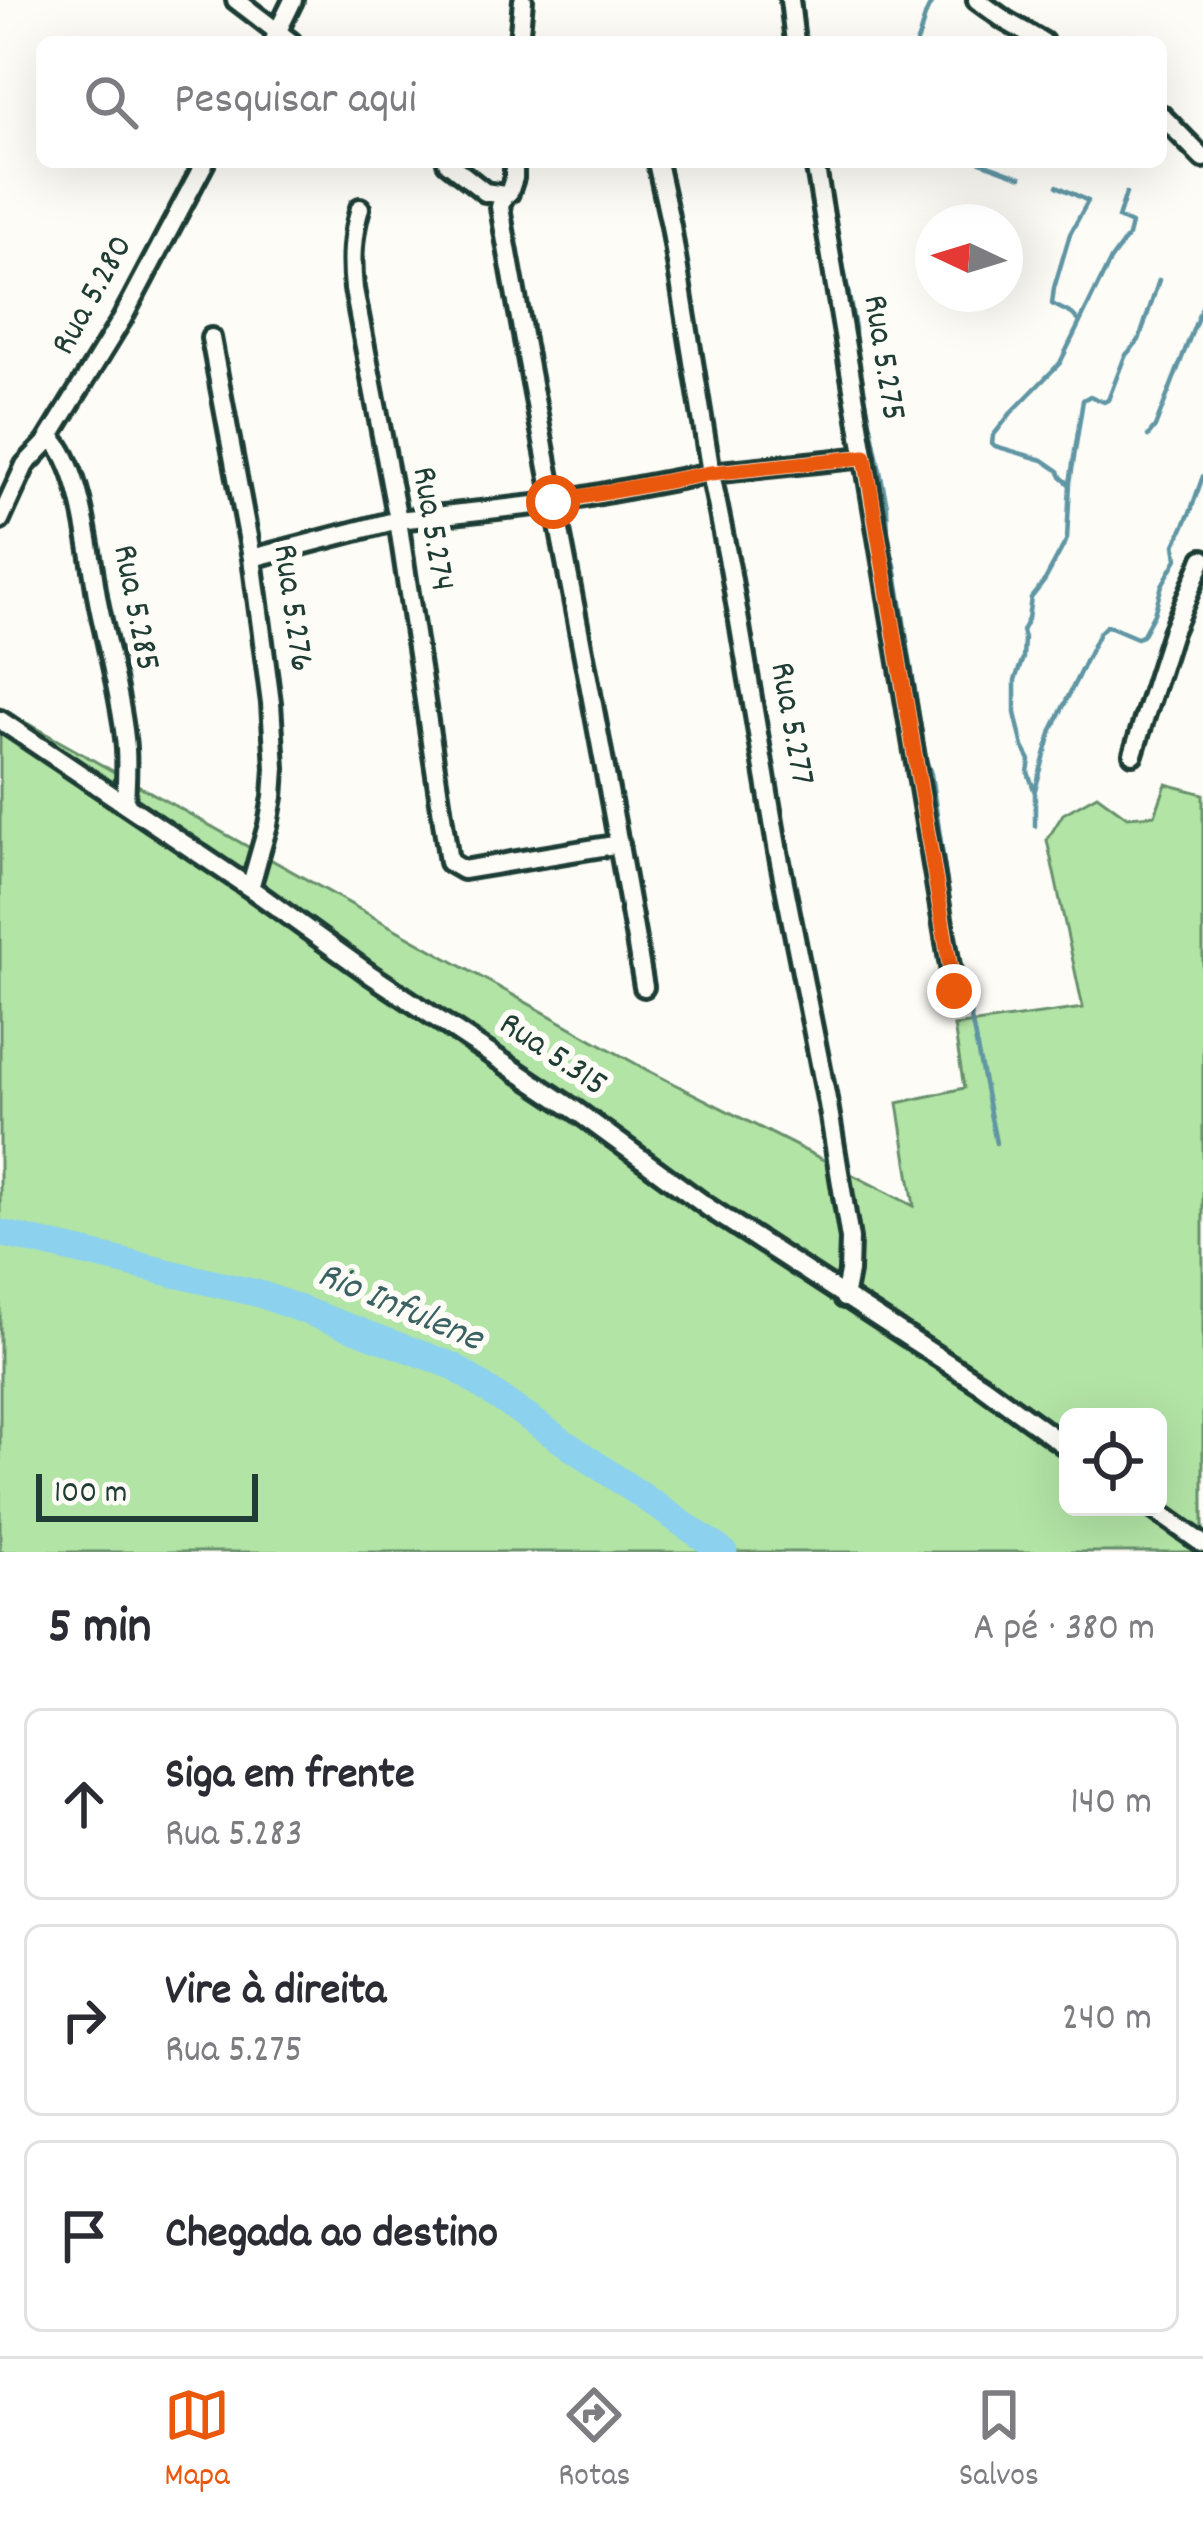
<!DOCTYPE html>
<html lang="pt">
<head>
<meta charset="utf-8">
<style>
	:root { --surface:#fff; --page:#f7f7f7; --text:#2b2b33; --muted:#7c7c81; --line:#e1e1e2; --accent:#ea580c }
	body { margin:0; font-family:Dekko,sans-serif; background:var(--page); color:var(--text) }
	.controls { position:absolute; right:36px; bottom:36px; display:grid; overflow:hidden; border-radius:18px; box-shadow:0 12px 48px #0002 }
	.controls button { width:108px; height:108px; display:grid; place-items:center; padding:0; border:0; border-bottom:3px solid var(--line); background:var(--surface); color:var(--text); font:60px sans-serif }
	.compass { position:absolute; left:915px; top:204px; width:108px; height:108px; border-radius:50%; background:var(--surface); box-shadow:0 12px 48px #0002; rotate:274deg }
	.scale { position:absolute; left:36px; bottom:30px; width:222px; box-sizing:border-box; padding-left:12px; border:6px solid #1f3d34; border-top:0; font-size:33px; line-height:42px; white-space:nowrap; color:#1f3d34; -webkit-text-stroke:9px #fdfcf7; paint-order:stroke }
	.stop { position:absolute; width:36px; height:36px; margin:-27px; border:9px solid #ea580c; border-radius:50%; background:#fff }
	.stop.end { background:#ea580c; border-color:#fff; box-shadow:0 3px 12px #0008 }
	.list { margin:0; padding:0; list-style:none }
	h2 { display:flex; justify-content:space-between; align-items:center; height:156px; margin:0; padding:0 48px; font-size:51px }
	h2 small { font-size:39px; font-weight:400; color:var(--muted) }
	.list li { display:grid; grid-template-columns:78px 1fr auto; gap:36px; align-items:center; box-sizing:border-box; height:192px; margin:0 24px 24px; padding:0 24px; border:3px solid var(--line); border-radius:18px }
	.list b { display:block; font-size:45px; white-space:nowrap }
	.list p { margin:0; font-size:39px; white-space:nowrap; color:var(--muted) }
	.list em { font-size:39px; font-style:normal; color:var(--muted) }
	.icon { flex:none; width:66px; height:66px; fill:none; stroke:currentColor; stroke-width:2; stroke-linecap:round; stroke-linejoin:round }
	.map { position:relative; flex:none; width:1203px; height:1552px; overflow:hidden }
	.search { position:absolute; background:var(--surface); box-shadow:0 12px 48px #0002; left:36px; right:36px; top:36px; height:132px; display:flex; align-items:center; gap:30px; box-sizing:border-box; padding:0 42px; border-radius:18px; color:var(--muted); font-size:45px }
	.sheet { height:804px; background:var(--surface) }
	nav { display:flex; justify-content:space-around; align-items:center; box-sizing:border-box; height:168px; border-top:3px solid var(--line); background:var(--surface); font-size:33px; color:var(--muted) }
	nav a { display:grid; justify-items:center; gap:6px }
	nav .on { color:var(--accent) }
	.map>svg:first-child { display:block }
	.green { fill:#b2e4a5; stroke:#68906c; stroke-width:3; fill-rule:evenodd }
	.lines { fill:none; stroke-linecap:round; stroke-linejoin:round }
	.stream { stroke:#6096a4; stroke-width:4.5 }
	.river { stroke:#8cd2ee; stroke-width:27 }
	.minor-casing { stroke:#1f3d34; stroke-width:26 }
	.minor { stroke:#fdfcf7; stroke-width:16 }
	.route { stroke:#ea580c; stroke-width:15 }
	.labels { text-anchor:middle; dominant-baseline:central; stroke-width:12; stroke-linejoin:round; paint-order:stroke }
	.street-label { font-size:36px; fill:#1f3d34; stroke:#fdfcf7 }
	.water-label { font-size:39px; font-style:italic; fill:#3a6262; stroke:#fdfcf7 }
</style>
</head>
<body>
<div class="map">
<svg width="1203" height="1552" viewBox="0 0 1203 1552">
	<rect width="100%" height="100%" fill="#fdfcf7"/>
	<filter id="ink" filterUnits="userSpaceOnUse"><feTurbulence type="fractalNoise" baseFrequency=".00833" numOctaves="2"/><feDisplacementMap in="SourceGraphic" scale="24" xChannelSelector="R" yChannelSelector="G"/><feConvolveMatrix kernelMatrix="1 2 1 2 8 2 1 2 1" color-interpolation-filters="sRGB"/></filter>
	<g filter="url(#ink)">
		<path class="green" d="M0 708 647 1070 914 1206 898 1103 964 1088 954 1026 1083 1008 1047 840 1063 814 1097 795 1127 817 1155 815 1166 784 1203 794V1552H0ZM1068 1417H1158V1507H1068Z"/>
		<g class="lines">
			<path class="stream" d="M801 0 805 42
				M917 42C923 28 924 11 934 0
				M824 162 855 328V347L887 506 888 541 895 565 926 760 931 774 955 938 996 1143
				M980 162 1021 177
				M1057 186 1088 201 1070 234 1054 288 1052 304 1072 314 1080 322
				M1148 436 1155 427 1203 304
				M1069 484 1061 477 1059 471 1043 460 995 446 992 443 993 436 1011 413 1060 363 1110 261 1128 236 1131 224 1118 218 1126 193
				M1192 507 1203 476
				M1035 790 1052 730 1099 633 1106 626 1111 627 1137 638 1142 636 1154 614 1162 585 1177 559 1175 545 1192 508
				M1035 826V793L1028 772 1030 760 1023 747 1015 713V680L1023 658 1024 638 1022 631 1028 619 1031 598 1045 580 1067 539 1070 483 1083 400 1090 396 1104 402 1108 400 1125 356 1139 340 1159 280"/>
			<path class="river" d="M0 1233 260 1294 453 1366 724 1552"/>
			<defs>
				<path id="minor" d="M236 0 291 42
					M790 0 795 42
					M977 0 1006 21 1043 42
					M275 37 293 0
					M519 42 523 0
					M1161 115 1203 158
					M447 162 485 192 504 195
					M514 162V178L509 193 504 195 500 207 502 219C547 475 601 730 644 987
					M657 162 671 226 711 473 730 568 778 852 828 1104 850 1239 849 1272 844 1298
					M815 162 954 990
					M360 208C352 236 351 260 354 289L398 520 449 862 463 870 620 844
					M211 338 252 558 271 703 275 768 273 797 268 825 250 888
					M46 443 55 441C83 475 90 557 98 601 107 647 120 692 125 738 128 760 126 781 125 803
					M0 520 25 465 46 443 122 319 205 162
					M252 558 398 520 553 503 711 473 865 457
					M0 720 250 888 371 975 575 1110 709 1208 983 1386 1068 1448
					M1133 754 1172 632 1203 559
					M1151 1507 1203 1544"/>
			</defs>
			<use href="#minor" class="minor-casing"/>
			<use href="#minor" class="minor"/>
		</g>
	</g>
	<g class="lines" filter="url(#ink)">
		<path class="route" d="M553 502 711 473 865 457 954 991"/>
	</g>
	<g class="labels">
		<g class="street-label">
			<text transform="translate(94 296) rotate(-61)">Rua 5.280</text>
			<text transform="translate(882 358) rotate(81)">Rua 5.275</text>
			<text transform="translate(431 529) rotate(81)">Rua 5.274</text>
			<text transform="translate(134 608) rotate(79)">Rua 5.285</text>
			<text transform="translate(291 608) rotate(82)">Rua 5.276</text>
			<text transform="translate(790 724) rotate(80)">Rua 5.277</text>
			<text transform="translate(552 1056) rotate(34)">Rua 5.315</text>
		</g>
		<g class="water-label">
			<text transform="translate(399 1309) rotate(23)">Rio Infulene</text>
		</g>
	</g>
</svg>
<div class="controls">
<button><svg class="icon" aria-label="locate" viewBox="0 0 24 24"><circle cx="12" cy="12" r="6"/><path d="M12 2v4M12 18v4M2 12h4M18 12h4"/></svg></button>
</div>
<svg class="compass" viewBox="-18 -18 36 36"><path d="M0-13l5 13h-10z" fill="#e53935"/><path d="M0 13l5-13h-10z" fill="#7c7c81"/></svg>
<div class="scale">100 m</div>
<div class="stop" style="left:553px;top:502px"></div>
<div class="stop end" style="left:954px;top:991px"></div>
<div class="search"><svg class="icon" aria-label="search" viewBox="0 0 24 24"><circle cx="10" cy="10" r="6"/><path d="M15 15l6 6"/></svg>Pesquisar aqui</div>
</div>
<section class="sheet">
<h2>5 min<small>A pé · 380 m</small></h2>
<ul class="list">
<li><svg class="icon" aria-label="ahead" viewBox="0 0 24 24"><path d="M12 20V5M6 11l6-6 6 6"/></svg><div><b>Siga em frente</b><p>Rua 5.283</p></div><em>140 m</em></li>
<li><svg class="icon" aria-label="right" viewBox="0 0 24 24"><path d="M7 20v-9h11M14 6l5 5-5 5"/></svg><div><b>Vire à direita</b><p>Rua 5.275</p></div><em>240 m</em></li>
<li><svg class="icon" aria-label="arrive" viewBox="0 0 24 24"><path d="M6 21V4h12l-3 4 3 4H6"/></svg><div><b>Chegada ao destino</b></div></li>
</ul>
</section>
<nav>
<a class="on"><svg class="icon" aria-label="map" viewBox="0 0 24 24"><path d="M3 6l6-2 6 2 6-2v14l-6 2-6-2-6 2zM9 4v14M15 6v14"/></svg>Mapa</a>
<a><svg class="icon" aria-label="directions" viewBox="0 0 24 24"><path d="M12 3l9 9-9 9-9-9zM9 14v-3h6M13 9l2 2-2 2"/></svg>Rotas</a>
<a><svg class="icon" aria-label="saved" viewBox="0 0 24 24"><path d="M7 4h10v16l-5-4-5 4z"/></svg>Salvos</a>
</nav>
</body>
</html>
